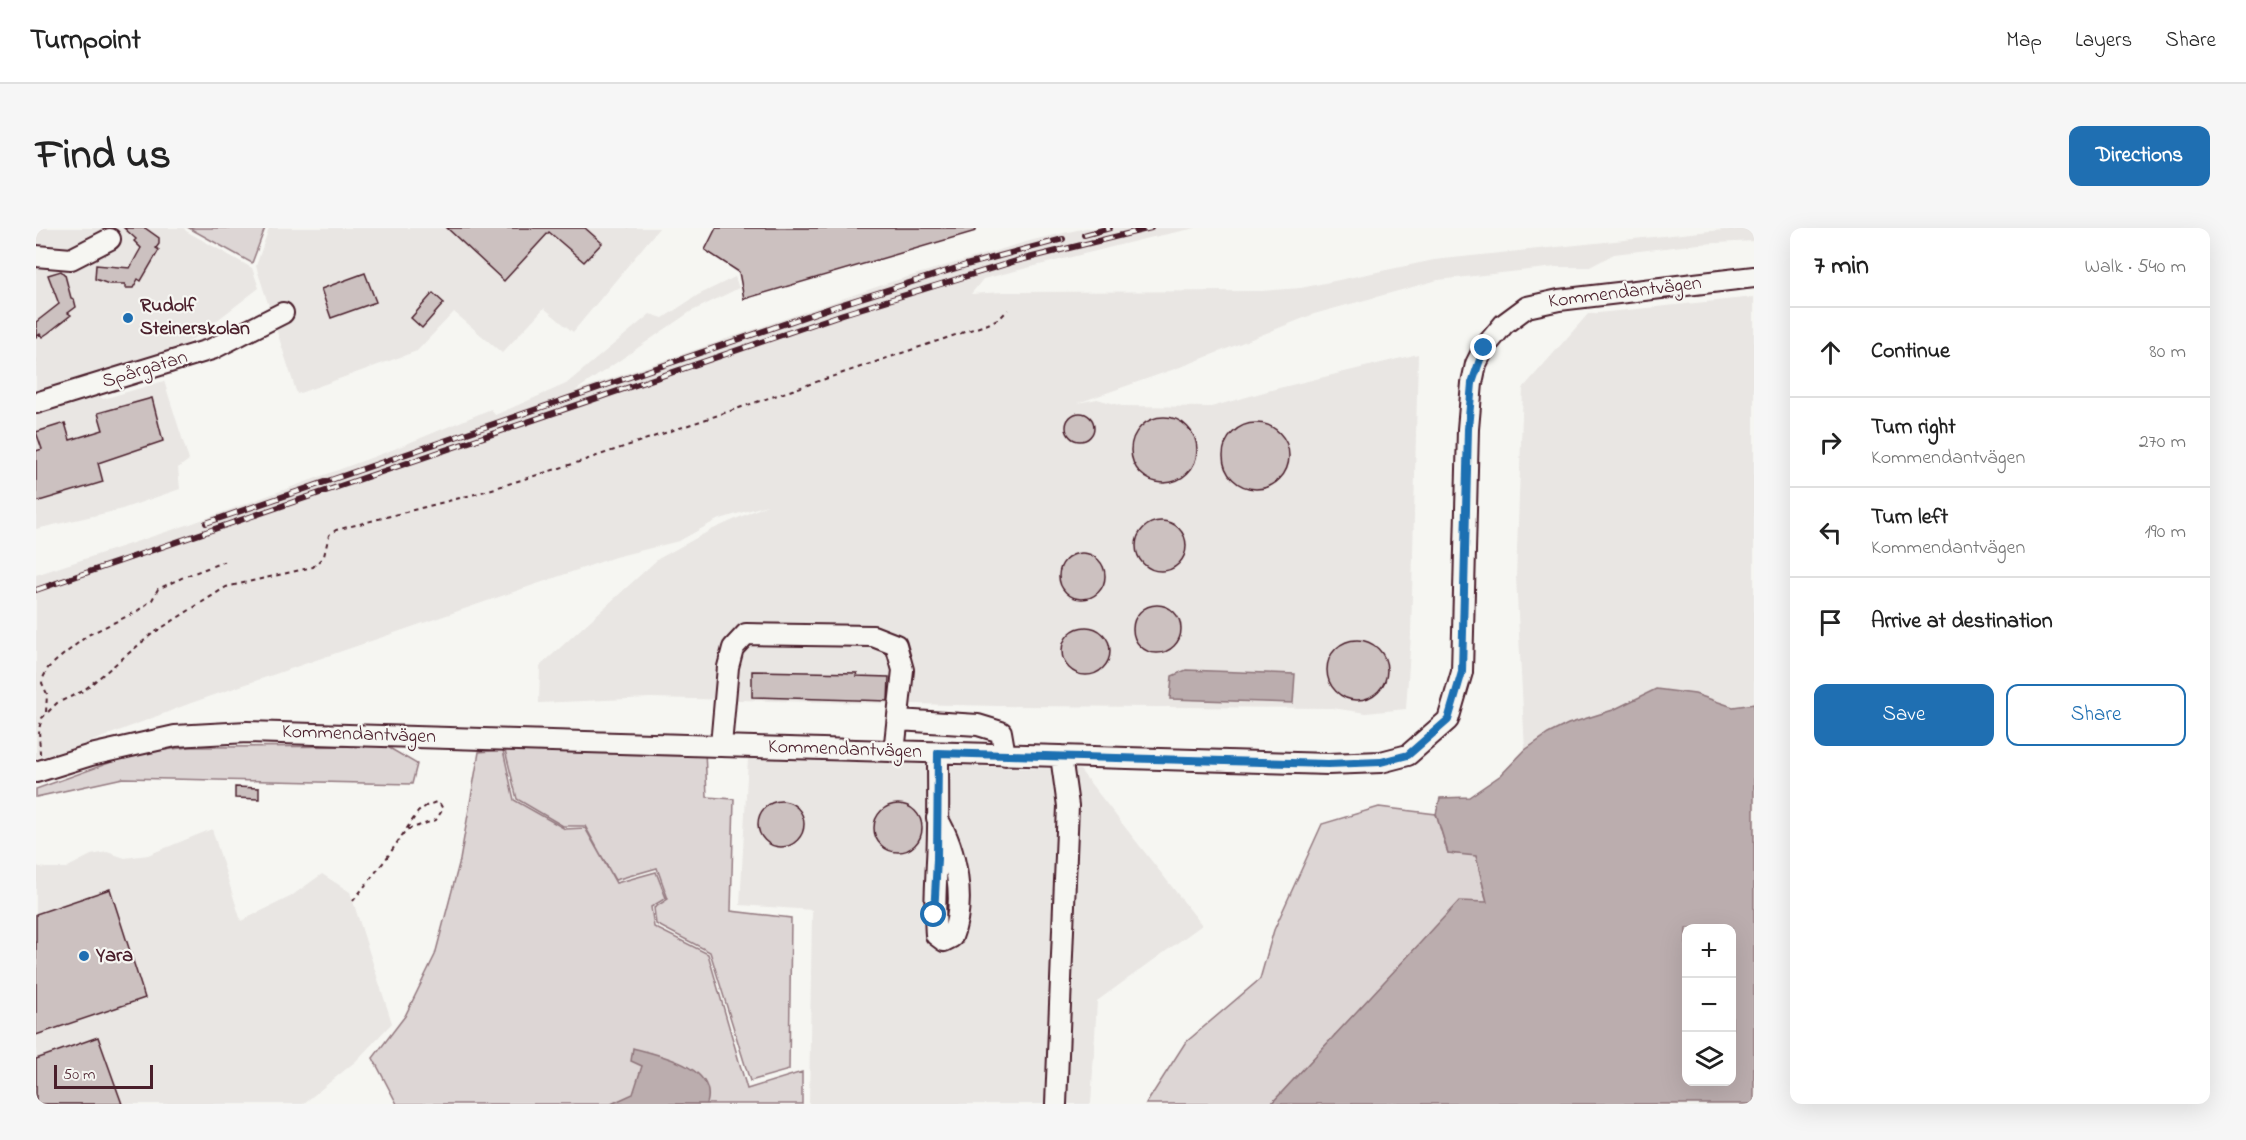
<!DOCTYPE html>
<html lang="en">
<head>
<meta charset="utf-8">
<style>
	:root { --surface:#fff; --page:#f6f6f6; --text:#222; --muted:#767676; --line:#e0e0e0; --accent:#1f6fb2 }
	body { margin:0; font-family:"Indie Flower",sans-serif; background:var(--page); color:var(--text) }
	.controls { position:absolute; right:18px; bottom:18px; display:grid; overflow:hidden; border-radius:12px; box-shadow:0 6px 24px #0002 }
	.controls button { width:54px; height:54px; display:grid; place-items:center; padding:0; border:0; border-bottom:2px solid var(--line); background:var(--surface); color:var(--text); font:30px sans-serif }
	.scale { position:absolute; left:18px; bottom:15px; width:99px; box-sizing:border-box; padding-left:6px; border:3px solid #4a1f2b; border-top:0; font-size:16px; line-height:21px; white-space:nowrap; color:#4a1f2b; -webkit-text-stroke:4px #f6f6f2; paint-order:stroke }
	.stop { position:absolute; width:18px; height:18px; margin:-14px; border:4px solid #1f6fb2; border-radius:50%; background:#fff }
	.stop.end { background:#1f6fb2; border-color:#fff; box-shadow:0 2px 6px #0008 }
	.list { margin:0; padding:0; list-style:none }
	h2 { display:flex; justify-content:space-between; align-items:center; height:78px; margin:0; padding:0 24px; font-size:26px }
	h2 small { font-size:20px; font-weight:400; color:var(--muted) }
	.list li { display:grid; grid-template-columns:39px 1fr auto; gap:18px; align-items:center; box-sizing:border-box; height:90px; padding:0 24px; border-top:2px solid var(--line) }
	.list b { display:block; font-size:22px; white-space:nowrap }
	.list p { margin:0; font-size:20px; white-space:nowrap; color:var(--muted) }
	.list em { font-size:20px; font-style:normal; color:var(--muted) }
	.actions { display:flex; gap:12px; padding:18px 24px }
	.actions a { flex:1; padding:14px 0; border:2px solid var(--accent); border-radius:12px; text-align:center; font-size:21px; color:var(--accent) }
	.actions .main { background:var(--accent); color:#fff }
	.icon { flex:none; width:33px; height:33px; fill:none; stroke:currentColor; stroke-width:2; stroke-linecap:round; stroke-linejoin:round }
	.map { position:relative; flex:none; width:1718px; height:876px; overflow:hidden; border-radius:12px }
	header { display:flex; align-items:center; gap:36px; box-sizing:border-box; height:84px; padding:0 30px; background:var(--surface); border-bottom:2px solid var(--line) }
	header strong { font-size:28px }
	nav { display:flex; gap:33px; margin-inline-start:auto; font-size:21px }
	.intro { display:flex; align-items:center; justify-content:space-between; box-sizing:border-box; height:144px; padding:0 36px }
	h1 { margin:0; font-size:42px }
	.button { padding:15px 27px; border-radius:12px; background:var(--accent); color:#fff; font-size:21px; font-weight:700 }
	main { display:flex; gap:36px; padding:0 36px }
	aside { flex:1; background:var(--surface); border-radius:12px; box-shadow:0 6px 24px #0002 }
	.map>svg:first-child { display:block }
	.built { fill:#e9e6e3 }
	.green { fill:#ddd6d5; stroke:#947a80; stroke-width:1.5 }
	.water { fill:#bbadae; stroke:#8e747a; stroke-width:1.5; fill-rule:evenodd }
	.building { fill:#ccc1c0; stroke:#4a1f2b; stroke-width:1.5 }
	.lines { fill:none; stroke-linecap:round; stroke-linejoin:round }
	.minor-casing { stroke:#4a1f2b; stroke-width:24 }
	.path { stroke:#4a1f2b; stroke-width:2; stroke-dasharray:4.5 4.5; stroke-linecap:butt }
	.minor { stroke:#f6f6f2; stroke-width:20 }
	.rail-casing { stroke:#4a1f2b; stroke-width:6 }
	.rail { stroke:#f6f6f2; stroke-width:4; stroke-dasharray:11; stroke-linecap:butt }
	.route { stroke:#1f6fb2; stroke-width:8 }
	.poi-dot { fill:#1f6fb2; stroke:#f6f6f2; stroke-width:2 }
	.labels { text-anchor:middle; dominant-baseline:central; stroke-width:4.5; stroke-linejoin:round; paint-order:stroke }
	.street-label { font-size:20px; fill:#4a1f2b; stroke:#f6f6f2 }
	.poi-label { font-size:20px; font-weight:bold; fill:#4a1f2b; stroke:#f6f6f2; text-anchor:start }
</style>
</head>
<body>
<header>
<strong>Turnpoint</strong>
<nav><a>Map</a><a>Layers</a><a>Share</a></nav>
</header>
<div class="intro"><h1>Find us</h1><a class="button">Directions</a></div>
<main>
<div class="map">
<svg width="1718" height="876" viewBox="0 0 1718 876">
	<rect width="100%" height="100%" fill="#f6f6f2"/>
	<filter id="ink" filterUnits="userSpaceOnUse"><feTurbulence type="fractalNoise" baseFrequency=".0167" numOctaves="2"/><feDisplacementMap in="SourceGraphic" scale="12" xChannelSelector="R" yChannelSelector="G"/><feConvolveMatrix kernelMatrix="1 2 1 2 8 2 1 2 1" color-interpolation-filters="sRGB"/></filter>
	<g filter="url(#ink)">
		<path class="built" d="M0 0H148L150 3 216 40 223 60 145 120 0 165Z
			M233 0H623L537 104 508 80 466 125 418 84 381 123 261 166 220 38Z
			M1050 0H1160L1108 11 947 51 935 66 967 64 1225 63 1265 60 1398 32 1674 3 1718 0V13L1663 16 1578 26 1554 39H1520L1402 52 1278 86 1150 137 1042 175 1061 171 1086 178 1175 179 1239 161 1382 126 1375 407 1370 481 1330 485 1296 480 963 478 614 470 503 475 504 438 622 331 675 302 731 277 681 292 643 313 579 329 155 475 36 521 0 530V347L157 295 275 252 356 222 455 181 459 187 530 156 614 86 627 90 662 67 699 49 703 60 654 84 539 163 858 53 997 12Z
			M1718 69V476L1697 479 1659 466 1620 461 1577 482 1532 496 1512 506 1489 522 1480 349 1487 160 1552 86Z
			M128 153 153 232 142 240 144 261 83 282 0 301V185L59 165 67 171Z
			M712 530 1044 542 1166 697 1061 773 1055 876H773L776 682 704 677Z
			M176 601 205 693 254 669 286 646 314 664 356 795 320 833 267 876H0V638L9 640H30L55 627 71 624 89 630 112 627Z"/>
		<path class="green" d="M153 0H229L216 35Z
			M350 518 381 536 376 556 87 550 0 569V561L101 525 154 519Z
			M467 522 478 572 529 601 549 600 580 655 620 644 630 670 615 679 618 699 672 726 711 861 766 844V876H361L337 830 369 788 399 727 424 632 443 524Z
			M469 522H669L671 569 698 571 695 683 755 690 753 842 714 853 674 724 620 696 618 680 632 671 621 640 579 652 549 598H527L481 571Z
			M1343 579 1400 586 1412 625 1440 627 1451 675 1423 674 1235 876H1110L1149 815 1224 751 1238 702 1286 596Z"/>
		<path class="water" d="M1150 442 1259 446 1257 475 1134 471 1136 448Z
			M1620 461 1659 466 1697 479 1718 476V876H1235L1423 673 1451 674 1440 628 1412 625 1400 586 1404 570 1433 569 1465 547 1489 522 1512 506 1532 496 1577 482ZM1650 700H1696V854H1650Z
			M597 820C622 827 682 838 671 876H575L597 866 606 838 595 833Z"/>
		<path class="building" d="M88 0H109L123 10V16L120 20 123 22 105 53 102 51 97 60H89V56H73L59 51 60 37 94 40 101 27 105 20 98 13 100 11Z
			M411 0H549L566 15 548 34 513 4 468 53Z
			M680 0H940V3L708 71 703 44 669 22Z
			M25 43 29 47 35 70 38 71 40 79 32 85 35 87 12 105 6 109 4 106 0 109V94L23 76 12 47Z
			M329 45 340 74 295 90 285 61Z
			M397 65 408 75 386 100 375 90Z
			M116 170 127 213 62 235 67 254 0 274V223L6 221 0 204 29 195 34 212 67 202 62 185Z
			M1030 199a14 14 0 1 1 28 0a14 14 0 1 1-28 0Z
			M1095 222a33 33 0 1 1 66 0a33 33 0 1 1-66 0Z
			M1187 228a33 33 0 1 1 66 0a33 33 0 1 1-66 0Z
			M1100 318a25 25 0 1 1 50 0a25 25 0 1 1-50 0Z
			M1023 348a23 23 0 1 1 46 0a23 23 0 1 1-46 0Z
			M1097 401a24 24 0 1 1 48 0a24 24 0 1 1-48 0Z
			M1026 423a24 24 0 1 1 48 0a24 24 0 1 1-48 0Z
			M1291 442a30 30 0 1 1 60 0a30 30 0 1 1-60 0Z
			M716 443 821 445 820 448 853 449 852 473 716 469Z
			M199 559 223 560V571L199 570Z
			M722 596a23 23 0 1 1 46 0a23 23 0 1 1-46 0Z
			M838 600a24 24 0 1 1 48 0a24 24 0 1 1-48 0Z
			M74 661 109 770 0 807V686Z
			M62 809 86 876H0V831Z"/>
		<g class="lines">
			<defs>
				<path id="minor" d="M0 28 35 31 74 11
					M0 175 176 121 247 85
					M862 492 942 497 965 504 969 527
					M685 517 692 439 697 420 710 406 837 408 860 417 867 442 858 524
					M0 544 55 527 139 508 211 504 1292 536 1345 534 1372 527 1412 492 1426 444 1432 201 1436 155 1440 136 1448 120 1468 96 1491 79 1523 72 1718 49
					M901 590C921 622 930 674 916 709L908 713 900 707C898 682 900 658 901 633 903 597 902 561 902 525
					M1020 876 1032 578 1025 528"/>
			</defs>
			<use href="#minor" class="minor-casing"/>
			<path class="path" d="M10 484 11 466 6 455 7 450 12 440 21 432 52 407 100 384 116 372 122 361 150 348 190 333
				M4 526 3 501 6 490 21 475 47 463 116 406 190 359 277 339 288 328 293 307 300 302 443 265 540 235 952 96 965 89 972 82
				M317 673 350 631 382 584 390 578 400 574 404 576 407 581 400 592 370 602"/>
			<use href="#minor" class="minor"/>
			<defs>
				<path id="rail" d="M1048 7 1074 0
					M170 295 800 78 930 37 1027 11
					M0 362 807 86 980 33 1115 0"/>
			</defs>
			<use href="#rail" class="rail-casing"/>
			<use href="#rail" class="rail"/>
		</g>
	</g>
	<g class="lines" filter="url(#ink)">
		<path class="route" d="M898 687 901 631 902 525 1292 536 1345 534 1372 527 1412 492 1426 444 1432 201 1436 155 1448 120"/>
	</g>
	<g class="poi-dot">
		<circle cx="92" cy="90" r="6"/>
		<circle cx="48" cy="728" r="6"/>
	</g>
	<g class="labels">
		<g class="street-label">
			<text transform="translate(1589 65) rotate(-7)">Kommendantvägen</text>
			<text transform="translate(109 142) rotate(-17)">Spårgatan</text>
			<text transform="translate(323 507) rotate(2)">Kommendantvägen</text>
			<text transform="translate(809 522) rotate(2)">Kommendantvägen</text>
		</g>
		<g class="poi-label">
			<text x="104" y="78">Rudolf<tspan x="104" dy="23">Steinerskolan</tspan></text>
			<text x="60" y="728">Yara</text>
		</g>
	</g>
</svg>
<div class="controls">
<button>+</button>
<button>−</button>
<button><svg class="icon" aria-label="layers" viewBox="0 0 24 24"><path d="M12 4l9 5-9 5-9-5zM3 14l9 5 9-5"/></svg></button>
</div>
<div class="scale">50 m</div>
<div class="stop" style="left:898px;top:687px"></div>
<div class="stop end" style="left:1448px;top:120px"></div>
</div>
<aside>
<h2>7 min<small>Walk · 540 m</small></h2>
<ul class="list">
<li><svg class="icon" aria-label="ahead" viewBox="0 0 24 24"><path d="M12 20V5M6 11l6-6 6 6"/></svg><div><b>Continue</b></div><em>80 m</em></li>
<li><svg class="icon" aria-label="right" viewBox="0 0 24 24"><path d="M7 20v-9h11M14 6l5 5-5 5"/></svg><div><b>Turn right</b><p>Kommendantvägen</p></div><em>270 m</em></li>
<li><svg class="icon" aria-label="left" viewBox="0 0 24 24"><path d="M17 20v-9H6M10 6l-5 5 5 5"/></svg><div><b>Turn left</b><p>Kommendantvägen</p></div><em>190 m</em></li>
<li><svg class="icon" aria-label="arrive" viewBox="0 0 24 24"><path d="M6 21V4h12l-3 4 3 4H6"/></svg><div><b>Arrive at destination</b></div></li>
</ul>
<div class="actions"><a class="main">Save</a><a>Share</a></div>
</aside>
</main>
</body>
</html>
